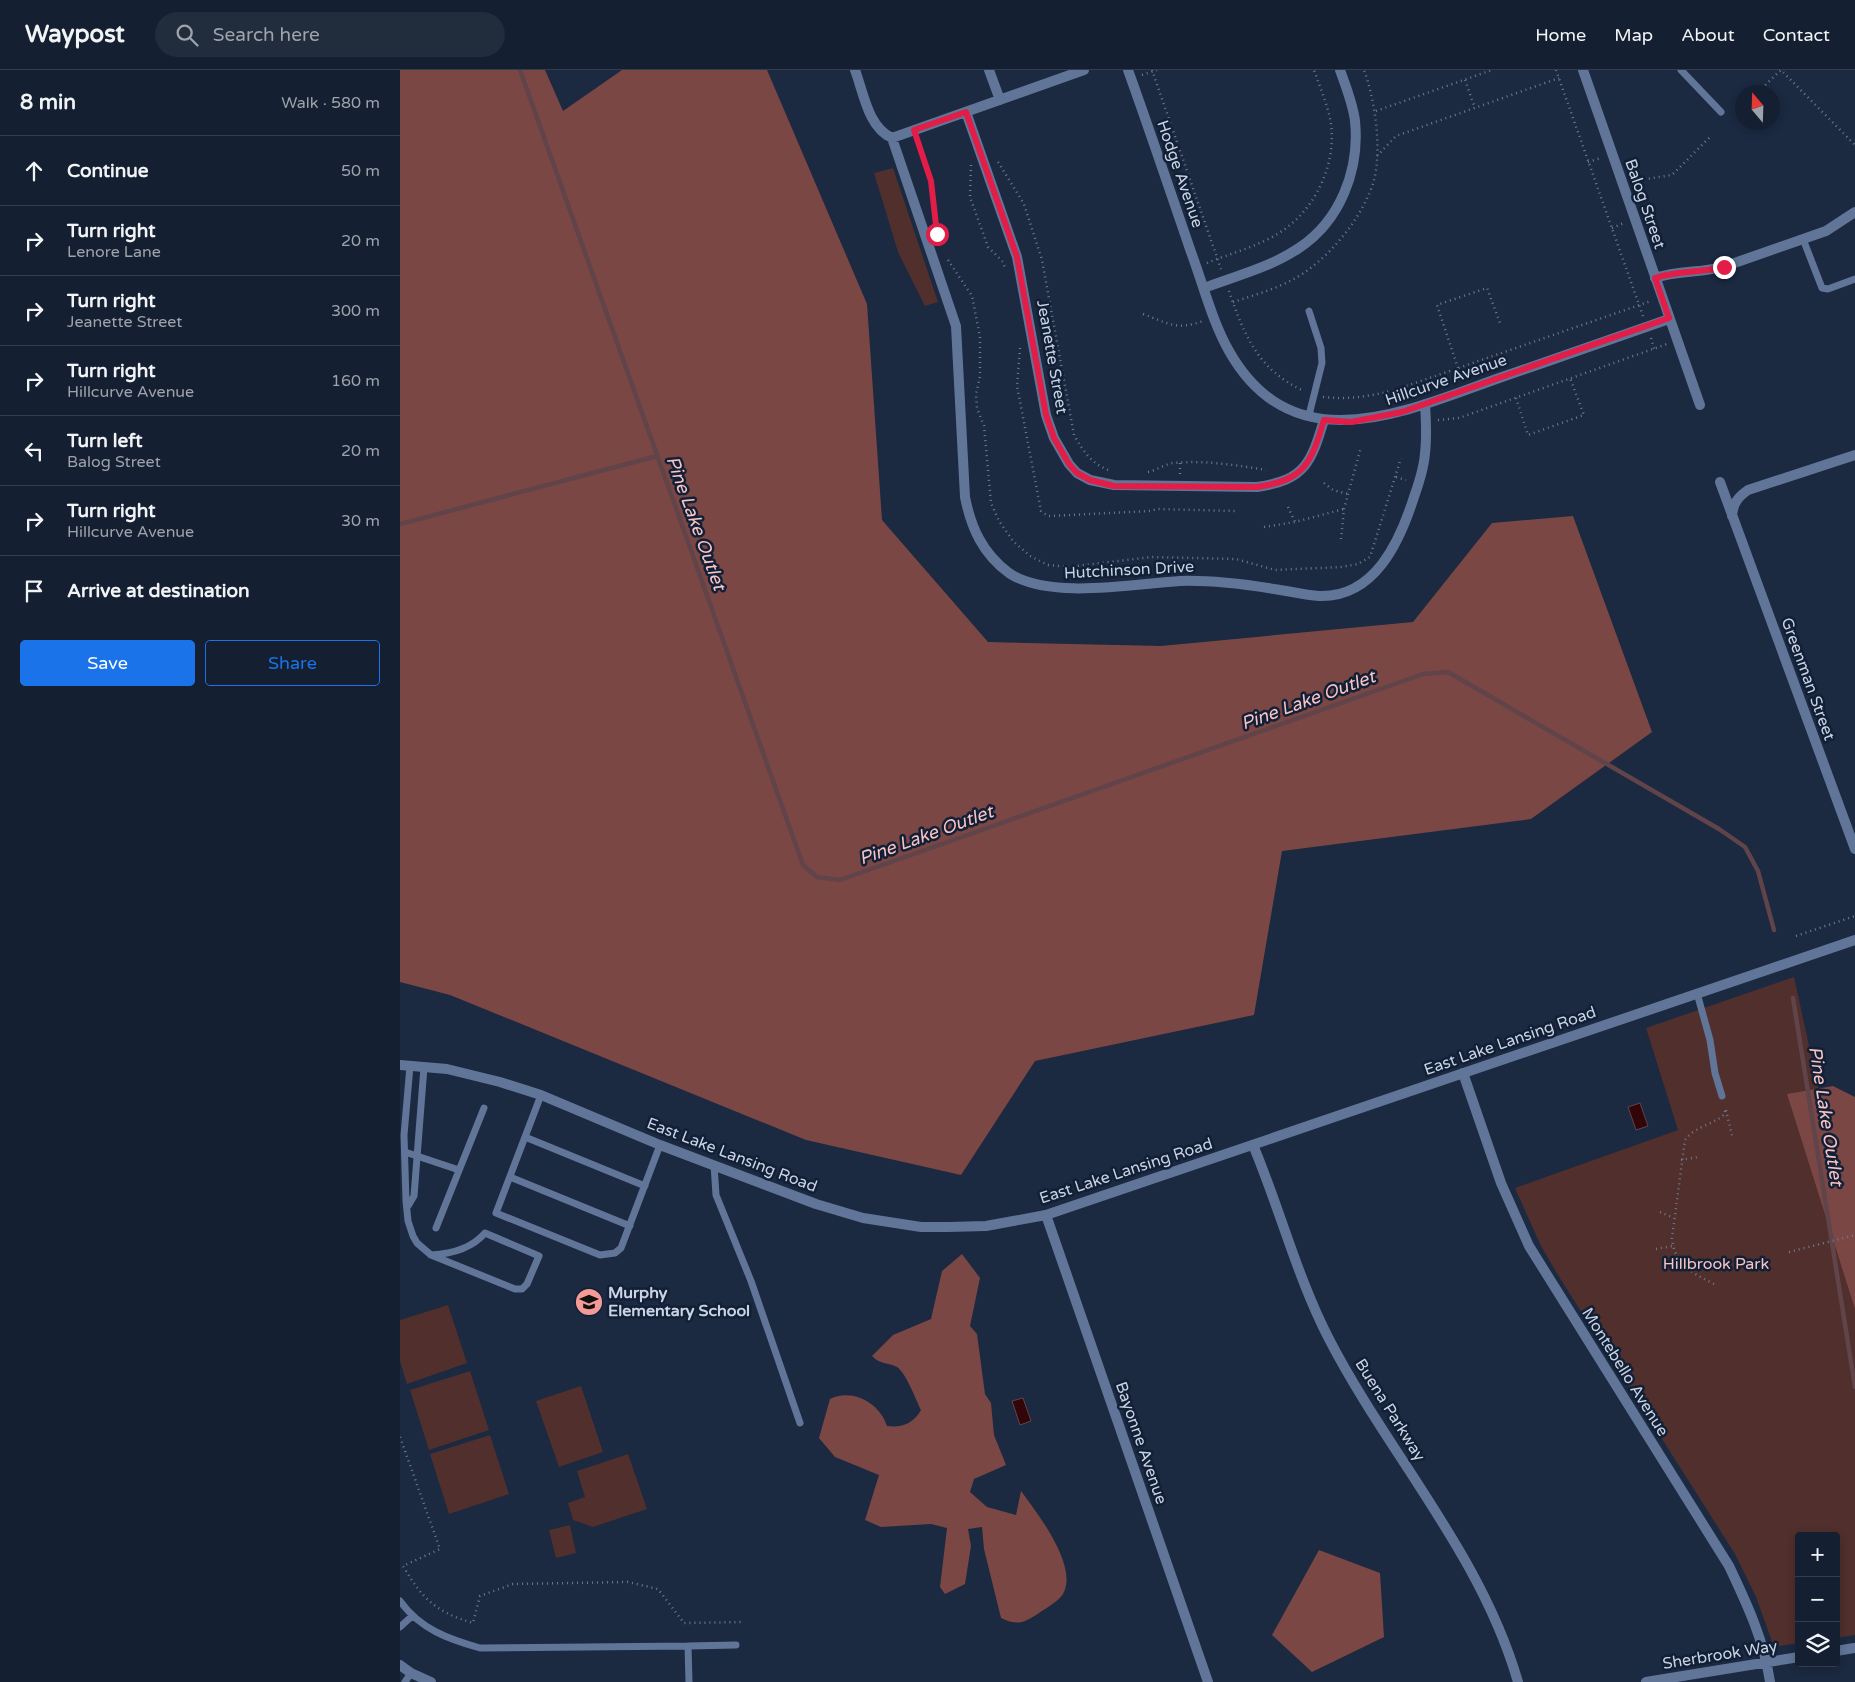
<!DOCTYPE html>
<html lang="en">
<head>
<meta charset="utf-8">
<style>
	:root { --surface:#141f31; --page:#212c3d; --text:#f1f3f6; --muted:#9da2ab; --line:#333d4d; --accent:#1a73e8 }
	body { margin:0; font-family:"Varela Round",sans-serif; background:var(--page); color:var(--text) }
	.controls { position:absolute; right:15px; bottom:15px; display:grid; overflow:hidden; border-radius:5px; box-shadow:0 2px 8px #0003 }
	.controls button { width:45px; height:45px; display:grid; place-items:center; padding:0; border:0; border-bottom:1px solid var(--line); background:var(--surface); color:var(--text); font:25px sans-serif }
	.compass { position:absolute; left:1335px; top:15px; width:45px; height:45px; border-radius:50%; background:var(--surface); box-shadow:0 2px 8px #0003; rotate:341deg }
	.stop { position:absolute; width:15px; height:15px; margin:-11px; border:4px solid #e11d48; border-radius:50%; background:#fff }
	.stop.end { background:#e11d48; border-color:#fff; box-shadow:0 1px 5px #0008 }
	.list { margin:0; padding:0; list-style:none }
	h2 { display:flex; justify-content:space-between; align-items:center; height:65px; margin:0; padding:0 20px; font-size:21px }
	h2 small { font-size:16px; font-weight:400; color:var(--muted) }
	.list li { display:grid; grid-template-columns:32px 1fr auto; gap:15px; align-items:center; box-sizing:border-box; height:70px; padding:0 20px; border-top:1px solid var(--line) }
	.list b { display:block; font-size:19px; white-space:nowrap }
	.list p { margin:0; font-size:16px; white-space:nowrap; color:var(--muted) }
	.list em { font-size:16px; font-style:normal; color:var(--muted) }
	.actions { display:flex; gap:10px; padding:15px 20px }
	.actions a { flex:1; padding:11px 0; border:1px solid var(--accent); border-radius:5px; text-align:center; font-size:18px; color:var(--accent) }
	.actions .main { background:var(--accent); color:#fff }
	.icon { flex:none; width:28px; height:28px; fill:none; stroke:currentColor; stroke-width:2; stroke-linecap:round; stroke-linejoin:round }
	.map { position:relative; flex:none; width:1455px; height:1612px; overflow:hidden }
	header { display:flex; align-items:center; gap:30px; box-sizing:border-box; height:70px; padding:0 25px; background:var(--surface); border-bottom:1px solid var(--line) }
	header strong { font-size:24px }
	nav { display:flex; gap:28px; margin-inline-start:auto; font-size:18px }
	.search { width:350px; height:45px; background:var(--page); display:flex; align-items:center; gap:12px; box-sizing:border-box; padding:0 18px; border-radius:28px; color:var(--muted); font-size:19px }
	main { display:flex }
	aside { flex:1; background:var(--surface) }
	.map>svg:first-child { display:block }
	.green { fill:#502f2d }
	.forest { fill:#7a4745 }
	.water { fill:#320608; stroke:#60444a }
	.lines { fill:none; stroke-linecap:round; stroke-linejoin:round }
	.stream { stroke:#60444a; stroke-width:4.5 }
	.path { stroke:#6f7a8f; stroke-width:2.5; stroke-dasharray:1 4; stroke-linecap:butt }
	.service { stroke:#607597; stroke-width:7 }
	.minor { stroke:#607597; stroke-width:10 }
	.tertiary { stroke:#607597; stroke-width:10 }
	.route { stroke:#e11d48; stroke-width:6 }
	.labels { text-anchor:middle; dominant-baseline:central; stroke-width:5; stroke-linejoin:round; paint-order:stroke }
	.street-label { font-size:16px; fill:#cad3e3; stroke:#111f37 }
	.park-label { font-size:16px; fill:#f8c4c0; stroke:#111f37 }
	.poi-label { font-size:16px; font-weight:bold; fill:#cad3e3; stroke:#111f37; text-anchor:start }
	.water-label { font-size:18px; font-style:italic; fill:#f8c3c0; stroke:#111f37 }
</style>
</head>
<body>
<header>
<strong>Waypost</strong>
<div class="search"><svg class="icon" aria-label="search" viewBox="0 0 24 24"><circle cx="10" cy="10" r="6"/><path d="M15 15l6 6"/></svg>Search here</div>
<nav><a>Home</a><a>Map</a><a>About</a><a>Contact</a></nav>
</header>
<main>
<aside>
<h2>8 min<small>Walk · 580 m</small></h2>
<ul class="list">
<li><svg class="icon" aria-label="ahead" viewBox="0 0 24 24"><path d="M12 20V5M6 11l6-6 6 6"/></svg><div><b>Continue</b></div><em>50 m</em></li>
<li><svg class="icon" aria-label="right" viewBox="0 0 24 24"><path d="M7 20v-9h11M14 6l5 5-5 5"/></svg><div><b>Turn right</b><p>Lenore Lane</p></div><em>20 m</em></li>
<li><svg class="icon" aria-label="right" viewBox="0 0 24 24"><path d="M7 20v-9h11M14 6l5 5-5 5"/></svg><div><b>Turn right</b><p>Jeanette Street</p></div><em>300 m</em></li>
<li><svg class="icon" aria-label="right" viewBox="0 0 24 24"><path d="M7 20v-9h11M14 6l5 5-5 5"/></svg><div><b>Turn right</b><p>Hillcurve Avenue</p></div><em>160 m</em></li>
<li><svg class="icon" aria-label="left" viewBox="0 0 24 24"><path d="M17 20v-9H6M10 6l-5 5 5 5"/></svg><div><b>Turn left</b><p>Balog Street</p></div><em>20 m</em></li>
<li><svg class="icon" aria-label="right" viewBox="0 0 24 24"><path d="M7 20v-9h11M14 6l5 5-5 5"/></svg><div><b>Turn right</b><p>Hillcurve Avenue</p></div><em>30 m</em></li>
<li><svg class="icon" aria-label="arrive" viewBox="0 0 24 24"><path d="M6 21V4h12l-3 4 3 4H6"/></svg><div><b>Arrive at destination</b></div></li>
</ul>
<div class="actions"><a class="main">Save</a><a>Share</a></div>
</aside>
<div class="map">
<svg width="1455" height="1612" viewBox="0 0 1455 1612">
	<rect width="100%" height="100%" fill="#1b2941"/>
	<path class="green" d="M493 98 538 232 525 236 498 182 474 103Z
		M1394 907 1423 1040 1455 1032V1565L1436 1568V1466H1399V1573L1374 1577 1356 1527 1335 1484 1156 1202 1140 1174 1115 1118 1278 1060 1246 958Z
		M48 1235 67 1293 7 1314 0 1291V1250Z
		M70 1301 89 1360 29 1380 10 1320Z
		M181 1316 203 1382 159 1397 136 1331Z
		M90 1365 109 1424 49 1444 30 1384Z
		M228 1384 247 1439 193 1457 173 1450 168 1433 185 1427 177 1401Z
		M170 1455 176 1483 156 1488 149 1460Z"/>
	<path class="forest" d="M0 0H145L163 41 222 0H367L467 234 482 450 588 572 761 576 1013 552 1092 453 1173 446 1252 662 1131 749 882 781 854 945 635 991 561 1105 406 1070 50 925 0 912Z
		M1433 1016 1455 1027V1239L1387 1024Z
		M562 1184 580 1208 570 1256 577 1264 585 1324 591 1333 594 1365 606 1395 574 1409 570 1422 587 1437 616 1445 621 1421C637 1443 679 1496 663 1524 659 1531 646 1538 639 1543 624 1553 617 1556 601 1548L584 1479 582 1457 568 1459 571 1476 565 1514 545 1524 540 1517 547 1458 531 1454 481 1457 465 1450 479 1405 435 1387 419 1368 430 1329C452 1318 480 1333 487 1356 502 1358 514 1353 521 1340 516 1330 506 1303 497 1297 488 1292 480 1295 472 1286L493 1265 531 1249 542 1201Z
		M919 1480 980 1503 984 1567 912 1602 872 1565Z"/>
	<path class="water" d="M1240 1033 1248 1056 1236 1060 1228 1037Z
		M623 1328 631 1351 620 1355 612 1331Z"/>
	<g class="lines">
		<path class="stream" d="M120 0 403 795 417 807 440 810 1023 604 1048 602 1319 759 1345 777 1358 801 1374 860
			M0 454 257 386
			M1393 928 1455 1317"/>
		<path class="path" d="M752 0 821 199
			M1156 0 1243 246
			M742 5 757 0
			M1065 10 1075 38
			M1358 22 1381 0 1455 75
			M976 41 1092 0
			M518 72 531 111 536 157
			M977 86 996 66 1159 8
			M598 92 624 134 642 190 674 365C683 381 691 393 708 400
			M1188 92 1201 88
			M571 95 570 127 588 177 603 192 605 198
			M1234 111 1272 105 1311 66
			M1212 158 1224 153
			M548 190 572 226 580 267V306L576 325 577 338 584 356 591 433 599 451 613 471 630 486 648 495 668 497 751 487 836 489 875 500 941 497 958 494 970 487 1001 388
			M807 193C831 183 860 176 882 161 918 137 940 87 929 44 925 29 919 14 914 0
			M829 221C844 265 858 300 904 321
			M833 232C852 226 872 220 890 211 925 194 964 147 974 110 982 78 975 30 964 0
			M743 244C768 253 776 261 803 251
			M1251 268 1254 279
			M620 278 617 316 641 441 648 446 750 441 757 439 837 441
			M1058 298 1037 235 1087 218 1100 253
			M923 327C950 330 972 326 998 319L1251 231
			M1116 328 1128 365 1184 345 1170 308
			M1038 350 1059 348 1267 274
			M748 402C757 400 765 394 773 393 804 390 836 395 866 400
			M780 404V393
			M996 407 1006 410
			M924 413 933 420 948 424
			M888 437 895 452
			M864 457 895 452 944 439
			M941 469 944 439 961 377
			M1396 866 1455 846
			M1326 1040 1332 1066
			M1281 1090 1298 1087
			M1260 1142 1274 1148
			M1256 1179 1272 1176
			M1389 1182 1455 1165
			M1314 1214C1292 1203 1274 1194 1272 1168L1285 1070C1295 1056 1313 1055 1325 1044V1037
			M0 1367 40 1479 3 1496C22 1528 35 1542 73 1553L80 1526 113 1514 228 1512 258 1519 284 1553 344 1552"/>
		<path class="service" d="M1281 0 1321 42
			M1403 169 1422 218 1428 219 1455 209
			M909 345 922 293 921 278 909 241
			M1297 923 1310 970 1315 1003 1322 1026
			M10 996 4 1065 6 1131 8 1151 13 1166 17 1173 31 1185 115 1219H122L127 1214 139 1186 85 1163C72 1178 51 1184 31 1185
			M141 1025 96 1143 200 1185 215 1183 221 1178 260 1075
			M125 1067 245 1116
			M5 1082 59 1100
			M314 1095 316 1125 351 1211 400 1353
			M110 1107 230 1156
			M8 1136 14 1126 24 997
			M36 1158 84 1038
			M0 1531C20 1559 48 1569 80 1578L288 1576 289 1612
			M0 1557 11 1547
			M288 1576 336 1575
			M5 1612 11 1603"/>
		<path class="minor" d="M455 0C464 24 468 57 492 68L684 0
			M589 0 600 30
			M728 0C750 61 770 121 791 182 803 214 812 251 829 281 894 396 1008 340 1102 307 1158 288 1214 268 1269 249
			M1183 0 1300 335
			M566 42 617 187 646 345 654 368 669 394 677 403 690 410 714 415 857 417C905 410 911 393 924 350
			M492 68 556 256 565 427C571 458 583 484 609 503 649 530 733 514 780 511 812 510 843 514 874 519 889 521 904 525 919 526 975 528 1000 471 1014 427 1019 413 1024 398 1025 383 1027 367 1026 350 1025 334
			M1255 208C1278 200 1300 203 1323 197L1426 161 1455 142
			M804 218C836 206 871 197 899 178 940 151 960 100 955 51 953 34 946 17 940 0
			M1320 412 1455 779
			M1332 446C1333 433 1338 427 1348 420L1455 385
			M1063 1003 1101 1113 1129 1176 1329 1496C1347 1534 1364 1570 1370 1612
			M853 1075C880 1139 897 1207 929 1269 989 1385 1081 1484 1118 1612
			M646 1145 808 1612
			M1436 1581 1454 1578
			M0 1595 11 1603 31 1612
			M1246 1612 1399 1587"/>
		<path class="tertiary" d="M0 995 47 999 100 1012 141 1025 260 1075 416 1134 463 1148 521 1157H548L586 1156 646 1145 1455 870"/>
	</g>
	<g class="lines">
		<path class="route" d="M537 164 531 111 514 60 566 42 617 187 646 345 654 368 669 394 677 403 690 410 714 416 857 417C905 410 911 393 924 350L951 352 1002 342 1269 248 1255 208C1278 200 1300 203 1324 197"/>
	</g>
	<defs>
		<symbol id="school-disc" viewBox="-11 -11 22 22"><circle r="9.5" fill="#f59b97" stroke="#111f37"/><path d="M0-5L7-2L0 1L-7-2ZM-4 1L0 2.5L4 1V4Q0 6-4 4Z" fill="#111"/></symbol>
	</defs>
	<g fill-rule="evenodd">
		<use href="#school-disc" x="173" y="1216" width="32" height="32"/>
	</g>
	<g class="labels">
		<g class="street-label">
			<text transform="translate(780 104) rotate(71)">Hodge Avenue</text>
			<text transform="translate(1245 134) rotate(71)">Balog Street</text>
			<text transform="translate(652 287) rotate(80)">Jeanette Street</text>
			<text transform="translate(1046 310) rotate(-19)">Hillcurve Avenue</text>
			<text transform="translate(729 500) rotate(-3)">Hutchinson Drive</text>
			<text transform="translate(1408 609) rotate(70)">Greenman Street</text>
			<text transform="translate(1110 971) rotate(-19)">East Lake Lansing Road</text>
			<text transform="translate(332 1085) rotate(21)">East Lake Lansing Road</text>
			<text transform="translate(726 1101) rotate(-18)">East Lake Lansing Road</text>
			<text transform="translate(1225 1302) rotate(58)">Montebello Avenue</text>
			<text transform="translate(990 1340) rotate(58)">Buena Parkway</text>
			<text transform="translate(741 1373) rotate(71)">Bayonne Avenue</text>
			<text transform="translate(1320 1585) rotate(-9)">Sherbrook Way</text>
		</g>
		<g class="park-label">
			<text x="1316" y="1194">Hillbrook Park</text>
		</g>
		<g class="poi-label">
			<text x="208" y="1223">Murphy<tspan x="208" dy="18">Elementary School</tspan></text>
		</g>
		<g class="water-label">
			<text transform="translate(296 453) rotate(70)">Pine Lake Outlet</text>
			<text transform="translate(908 630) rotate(-20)">Pine Lake Outlet</text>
			<text transform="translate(526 765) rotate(-20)">Pine Lake Outlet</text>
			<text transform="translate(1426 1046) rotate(81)">Pine Lake Outlet</text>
		</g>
	</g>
</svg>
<div class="controls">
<button>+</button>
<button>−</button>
<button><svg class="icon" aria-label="layers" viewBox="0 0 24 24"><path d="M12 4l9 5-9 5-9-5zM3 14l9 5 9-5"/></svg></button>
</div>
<svg class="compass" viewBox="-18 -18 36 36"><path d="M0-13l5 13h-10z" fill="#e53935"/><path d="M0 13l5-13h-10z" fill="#9da2ab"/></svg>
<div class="stop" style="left:537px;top:164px"></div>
<div class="stop end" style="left:1324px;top:197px"></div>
</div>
</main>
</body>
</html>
